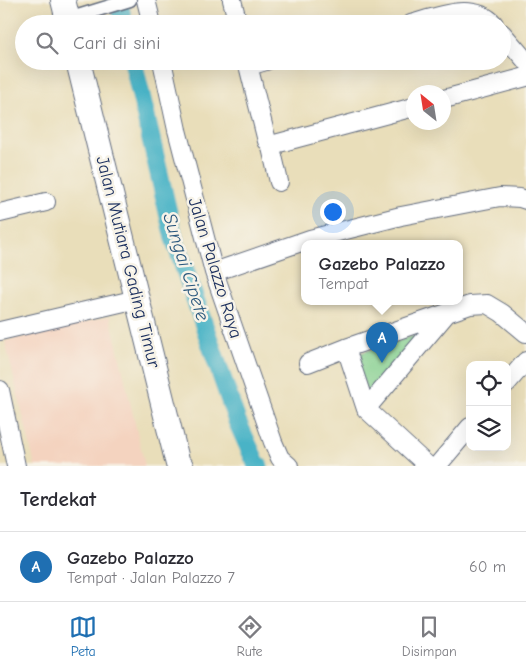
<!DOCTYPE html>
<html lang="id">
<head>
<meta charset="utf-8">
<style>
	:root { --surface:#fff; --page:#f7f7f7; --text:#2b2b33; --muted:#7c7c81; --line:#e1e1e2; --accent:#1f6fb2 }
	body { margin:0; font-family:"Comic Neue",sans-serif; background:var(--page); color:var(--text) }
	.controls { position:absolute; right:15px; bottom:15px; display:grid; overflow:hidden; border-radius:10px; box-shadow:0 5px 20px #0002 }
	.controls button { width:45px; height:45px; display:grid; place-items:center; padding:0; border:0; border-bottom:1px solid var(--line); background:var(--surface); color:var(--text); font:25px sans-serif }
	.compass { position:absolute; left:406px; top:85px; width:45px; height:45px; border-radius:50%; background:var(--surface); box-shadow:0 5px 20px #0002; rotate:330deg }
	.you { position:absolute; left:332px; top:211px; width:18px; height:18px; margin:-12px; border:4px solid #fff; border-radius:50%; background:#1a73e8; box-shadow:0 0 0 8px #1a73e833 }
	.badge { display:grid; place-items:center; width:32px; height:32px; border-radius:50%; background:var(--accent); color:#fff; font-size:16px; font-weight:700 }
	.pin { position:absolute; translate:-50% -41px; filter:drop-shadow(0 1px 2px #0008) }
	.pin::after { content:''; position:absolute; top:26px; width:18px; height:15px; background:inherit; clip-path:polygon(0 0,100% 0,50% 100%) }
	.popup { position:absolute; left:301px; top:240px; width:162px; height:65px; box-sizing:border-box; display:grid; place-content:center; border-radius:10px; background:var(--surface); filter:drop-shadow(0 1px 4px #0005); font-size:16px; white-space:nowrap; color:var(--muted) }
	.popup b { font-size:19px; color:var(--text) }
	.popup::after { content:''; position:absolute; left:50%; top:100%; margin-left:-10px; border:10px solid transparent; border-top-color:var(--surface) }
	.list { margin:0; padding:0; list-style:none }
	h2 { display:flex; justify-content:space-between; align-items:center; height:65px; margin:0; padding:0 20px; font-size:21px }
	h2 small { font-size:16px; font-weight:400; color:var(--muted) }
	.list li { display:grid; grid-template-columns:32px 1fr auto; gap:15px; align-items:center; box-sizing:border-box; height:70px; padding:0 20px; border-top:1px solid var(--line) }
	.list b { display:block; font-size:19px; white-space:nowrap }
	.list p { margin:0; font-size:16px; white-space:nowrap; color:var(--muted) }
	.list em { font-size:16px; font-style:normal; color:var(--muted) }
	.icon { flex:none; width:28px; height:28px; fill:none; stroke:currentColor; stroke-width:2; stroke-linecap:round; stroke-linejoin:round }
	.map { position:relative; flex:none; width:526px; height:466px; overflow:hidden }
	.search { position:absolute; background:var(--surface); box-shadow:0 5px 20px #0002; left:15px; right:15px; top:15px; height:55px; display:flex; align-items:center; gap:12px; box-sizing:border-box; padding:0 18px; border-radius:28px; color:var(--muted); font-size:19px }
	.sheet { height:135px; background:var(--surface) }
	nav { display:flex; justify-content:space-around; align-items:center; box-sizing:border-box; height:70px; border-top:1px solid var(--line); background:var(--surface); font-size:14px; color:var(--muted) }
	nav a { display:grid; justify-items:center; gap:2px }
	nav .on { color:var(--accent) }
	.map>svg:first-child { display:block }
	.built { fill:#f4d3bf }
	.green { fill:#82cf8e; stroke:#4e7f76 }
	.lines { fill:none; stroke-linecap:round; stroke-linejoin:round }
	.canal { stroke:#49b3c6; stroke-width:19 }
	.pedestrian-casing { stroke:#636c7e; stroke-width:15 }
	.minor-casing { stroke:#636c7e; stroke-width:20 }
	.secondary-casing { stroke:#636c7e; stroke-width:26 }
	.pedestrian { stroke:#fff; stroke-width:12 }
	.minor { stroke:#fff; stroke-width:18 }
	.secondary { stroke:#fff; stroke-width:24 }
	.labels { text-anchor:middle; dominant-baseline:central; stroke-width:5; stroke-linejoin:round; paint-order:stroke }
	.street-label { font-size:18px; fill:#1b2f5e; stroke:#f7f3e8 }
	.water-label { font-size:19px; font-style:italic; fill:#29577d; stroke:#f7f3e8 }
</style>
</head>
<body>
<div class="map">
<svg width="526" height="466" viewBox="0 0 526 466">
	<rect width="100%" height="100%" fill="#f7f3e8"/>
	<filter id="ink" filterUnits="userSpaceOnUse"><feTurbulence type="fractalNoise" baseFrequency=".02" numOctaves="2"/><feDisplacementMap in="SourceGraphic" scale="10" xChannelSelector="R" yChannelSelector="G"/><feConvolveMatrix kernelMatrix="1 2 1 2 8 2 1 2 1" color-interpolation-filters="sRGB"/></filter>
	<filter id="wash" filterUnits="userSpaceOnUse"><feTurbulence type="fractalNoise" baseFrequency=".0096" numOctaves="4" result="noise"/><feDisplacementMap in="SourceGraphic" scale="20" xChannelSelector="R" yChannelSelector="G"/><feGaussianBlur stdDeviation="1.12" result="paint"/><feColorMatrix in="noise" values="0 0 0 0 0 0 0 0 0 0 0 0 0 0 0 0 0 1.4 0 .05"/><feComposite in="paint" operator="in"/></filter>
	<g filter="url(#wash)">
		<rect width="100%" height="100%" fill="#e9deba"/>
		<path class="built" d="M110 316 145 466H35L5 341Z"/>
		<path class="green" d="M423 333 368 396 355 355Z"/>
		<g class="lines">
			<path class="canal" d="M118 0 124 24
				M133 61 174 238 237 421 256 463 259 466"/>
		</g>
	</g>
	<g filter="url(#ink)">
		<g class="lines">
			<defs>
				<path id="pedestrian" d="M68 19 130 0"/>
				<path id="minor" d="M146 0 152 24
					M232 0 238 24
					M411 24C436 17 473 1 494 24
					M502 33 526 61
					M162 61 177 130 214 272 273 442 280 458 289 466
					M247 61 267 141 270 143 279 182
					M249 66 266 61
					M444 99 526 77
					M270 143 275 144 414 107
					M0 213 46 202
					M214 272 310 239 401 216 500 197 520 198 526 200
					M0 331 137 299
					M308 363 346 348
					M507 383 526 361
					M0 390 16 466
					M366 409 448 312
					M428 466 366 409 346 348 470 305 487 304 502 313 526 333
					M437 466 470 427"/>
				<path id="secondary" d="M63 0 69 24
					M78 61 178 464 181 466"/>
			</defs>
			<use href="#pedestrian" class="pedestrian-casing"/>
			<use href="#minor" class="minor-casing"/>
			<use href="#secondary" class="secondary-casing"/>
			<use href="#pedestrian" class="pedestrian"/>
			<use href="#minor" class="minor"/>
			<use href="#secondary" class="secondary"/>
		</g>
	</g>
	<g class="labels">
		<g class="street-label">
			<text transform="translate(128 262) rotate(76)">Jalan Mutiara Gading Timur</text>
			<text transform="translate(215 268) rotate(73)">Jalan Palazzo Raya</text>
		</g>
		<g class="water-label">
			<text transform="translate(186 267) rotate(72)">Sungai Cipete</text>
		</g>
	</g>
</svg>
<div class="controls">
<button><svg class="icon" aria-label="locate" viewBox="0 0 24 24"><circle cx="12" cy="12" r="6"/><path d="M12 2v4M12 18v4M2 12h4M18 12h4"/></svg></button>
<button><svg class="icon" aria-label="layers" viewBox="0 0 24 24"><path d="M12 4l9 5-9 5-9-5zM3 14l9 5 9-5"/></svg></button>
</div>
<svg class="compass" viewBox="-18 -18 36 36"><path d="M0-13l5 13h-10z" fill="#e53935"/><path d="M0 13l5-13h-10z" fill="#7c7c81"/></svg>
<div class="you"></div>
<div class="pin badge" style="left:382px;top:363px">A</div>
<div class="popup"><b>Gazebo Palazzo</b>Tempat</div>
<div class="search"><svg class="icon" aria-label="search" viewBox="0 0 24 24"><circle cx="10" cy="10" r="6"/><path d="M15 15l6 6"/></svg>Cari di sini</div>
</div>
<section class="sheet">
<h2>Terdekat<small></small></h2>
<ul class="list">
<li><span class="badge">A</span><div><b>Gazebo Palazzo</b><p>Tempat · Jalan Palazzo 7</p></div><em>60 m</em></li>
</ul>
</section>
<nav>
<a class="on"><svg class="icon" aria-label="map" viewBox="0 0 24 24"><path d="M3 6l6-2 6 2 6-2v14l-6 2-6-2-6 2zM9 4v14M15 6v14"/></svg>Peta</a>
<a><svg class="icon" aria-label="directions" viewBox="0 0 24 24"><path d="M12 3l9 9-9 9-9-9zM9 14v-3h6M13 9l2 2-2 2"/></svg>Rute</a>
<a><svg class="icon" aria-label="saved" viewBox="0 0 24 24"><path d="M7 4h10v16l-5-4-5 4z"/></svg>Disimpan</a>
</nav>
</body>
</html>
